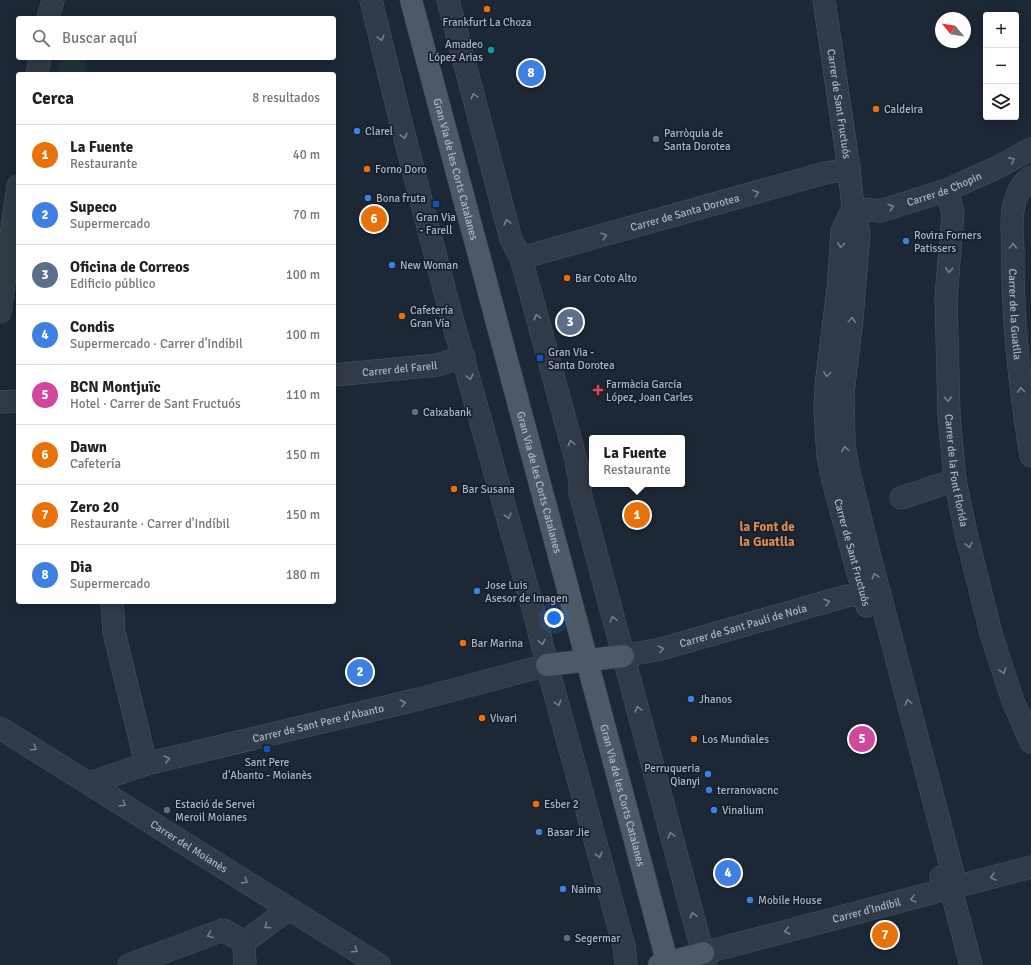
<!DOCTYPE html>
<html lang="es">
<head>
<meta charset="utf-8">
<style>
	:root { --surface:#fff; --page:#f2f2f2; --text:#222; --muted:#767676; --line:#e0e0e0; --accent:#1a73e8 }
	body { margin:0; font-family:Signika,sans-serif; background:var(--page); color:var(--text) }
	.controls { position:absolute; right:12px; top:12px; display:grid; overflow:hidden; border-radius:4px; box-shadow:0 2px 10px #0003 }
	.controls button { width:36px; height:36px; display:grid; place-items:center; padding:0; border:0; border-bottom:1px solid var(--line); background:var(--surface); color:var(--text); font:20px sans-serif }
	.compass { position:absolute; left:935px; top:12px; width:36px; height:36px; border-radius:50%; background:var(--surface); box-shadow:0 2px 10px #0003; rotate:300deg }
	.you { position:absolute; left:554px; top:618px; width:14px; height:14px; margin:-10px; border:3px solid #fff; border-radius:50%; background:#1a73e8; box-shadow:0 0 0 6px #1a73e833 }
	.badge { display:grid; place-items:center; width:26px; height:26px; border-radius:50%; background:var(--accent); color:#fff; font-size:13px; font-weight:700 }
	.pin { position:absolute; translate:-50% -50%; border:2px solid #fff; box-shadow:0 1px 4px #0006 }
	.popup { position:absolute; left:589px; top:435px; width:96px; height:52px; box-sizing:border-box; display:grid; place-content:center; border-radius:4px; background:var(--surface); filter:drop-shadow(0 1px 3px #0005); font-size:13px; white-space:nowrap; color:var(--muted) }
	.popup b { font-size:15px; color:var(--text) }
	.popup::after { content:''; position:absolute; left:50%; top:100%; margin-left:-8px; border:8px solid transparent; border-top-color:var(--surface) }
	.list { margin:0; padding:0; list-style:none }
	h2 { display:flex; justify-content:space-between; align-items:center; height:52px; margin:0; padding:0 16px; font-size:17px }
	h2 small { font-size:13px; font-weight:400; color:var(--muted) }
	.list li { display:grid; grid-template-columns:26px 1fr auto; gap:12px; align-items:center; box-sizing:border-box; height:60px; padding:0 16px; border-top:1px solid var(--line) }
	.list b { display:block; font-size:15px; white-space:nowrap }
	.list p { margin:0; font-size:13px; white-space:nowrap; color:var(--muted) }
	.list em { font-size:13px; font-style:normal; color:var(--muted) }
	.icon { flex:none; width:22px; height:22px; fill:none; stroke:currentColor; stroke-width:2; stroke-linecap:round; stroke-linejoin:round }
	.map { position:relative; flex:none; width:1031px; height:965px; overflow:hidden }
	.search { position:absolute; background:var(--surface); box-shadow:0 2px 10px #0003; left:16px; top:16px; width:320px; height:44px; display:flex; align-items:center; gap:10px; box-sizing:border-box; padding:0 14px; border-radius:4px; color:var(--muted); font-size:15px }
	.panel { position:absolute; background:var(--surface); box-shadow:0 2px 10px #0003; left:16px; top:72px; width:320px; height:532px; border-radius:4px }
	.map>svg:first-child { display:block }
	.green { fill:#1f3537 }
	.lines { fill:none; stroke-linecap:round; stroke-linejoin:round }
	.minor-casing { stroke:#4b5562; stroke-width:23 }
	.major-casing { stroke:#3a4350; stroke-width:23 }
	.minor { stroke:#313a47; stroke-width:22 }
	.major { stroke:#4e5967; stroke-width:22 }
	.oneway { stroke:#747e8c }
	.food-dot { fill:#e8710a; stroke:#171f2b; stroke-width:1.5 }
	.culture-dot { fill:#0f9aa8; stroke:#171f2b; stroke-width:1.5 }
	.shop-dot { fill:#3f7fe0; stroke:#171f2b; stroke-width:1.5 }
	.worship-dot { fill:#6b7280; stroke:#171f2b; stroke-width:1.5 }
	.transit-dot { fill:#1a4fb4; stroke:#171f2b; stroke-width:1.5 }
	.health-dot { fill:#e0444e; stroke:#171f2b; stroke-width:1.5 }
	.service-dot { fill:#5c6f8a; stroke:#171f2b; stroke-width:1.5 }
	.labels { text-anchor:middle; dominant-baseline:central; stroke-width:3.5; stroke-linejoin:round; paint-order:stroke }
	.poi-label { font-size:11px; fill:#aab5c4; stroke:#171f2b; text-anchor:start }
	.street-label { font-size:11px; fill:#aab5c4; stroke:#171f2b }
	.quarter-label { font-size:13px; font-weight:bold; fill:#da8a4f; stroke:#171f2b }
</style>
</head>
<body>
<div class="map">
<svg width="1031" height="965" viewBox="0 0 1031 965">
	<rect width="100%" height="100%" fill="#1d2836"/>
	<path class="green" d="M60 58H85L86 74H57Z"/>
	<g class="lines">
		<defs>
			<g id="minor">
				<path d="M371 0 401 123 451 315 537 623 547 665 624 946 626 965"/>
				<path d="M448 0 511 239 521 258 576 460 580 481V493L706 965"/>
				<path id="s1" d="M824 0 849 169 853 208 859 233 852 319 843 393 844 445 849 472 870 557 953 874 951 889"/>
				<path d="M48 18 53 0"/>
				<path d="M37 74 40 58"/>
				<path id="s2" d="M1031 177C1021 183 1017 194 1014 205 1010 220 1013 237 1013 253 1012 321 1020 389 1031 456"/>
				<path id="s3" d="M947 190 953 213 946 298 949 415 955 480 966 533 992 637 1013 701 1031 742"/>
				<path id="s4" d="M853 208 842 231 838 289 826 385 825 410 828 456 833 481 867 606"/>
				<path id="s5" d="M853 208 880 211 947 190 998 167 1031 149"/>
				<path id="s6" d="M521 258 825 173 849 169"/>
				<path d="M0 312 18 186"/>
				<path id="s7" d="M334 375 437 365 464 357"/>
				<path d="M0 402 18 401"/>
				<path d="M901 498 955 480"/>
				<path d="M112 602 114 632 146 764"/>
				<path id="s8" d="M623 656 661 649 843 597 863 593"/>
				<path id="s9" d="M0 728 379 965"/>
				<path id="s10" d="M90 783 146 764 419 699 547 665"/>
				<path d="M941 877 951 889 971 965"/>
				<path d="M244 942 289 909"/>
				<path d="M244 942 245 965"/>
				<path id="s11" d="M703 953 1031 867"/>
				<path d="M129 965 223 930 244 942"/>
			</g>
			<g id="major">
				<path id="s12" d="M411 0 668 965"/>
				<path d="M547 665 623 656"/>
				<path d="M659 965 703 953"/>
			</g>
		</defs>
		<use href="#minor" class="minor-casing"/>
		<use href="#major" class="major-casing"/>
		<use href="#minor" class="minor"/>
		<use href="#major" class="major"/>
	</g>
	<defs><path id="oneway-chevron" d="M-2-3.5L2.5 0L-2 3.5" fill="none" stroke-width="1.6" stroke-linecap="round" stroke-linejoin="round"/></defs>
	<g class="oneway">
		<use href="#oneway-chevron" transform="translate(381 38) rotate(75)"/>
		<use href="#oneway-chevron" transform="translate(474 96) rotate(-105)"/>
		<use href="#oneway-chevron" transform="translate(404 136) rotate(75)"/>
		<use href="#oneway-chevron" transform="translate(1012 160) rotate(-28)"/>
		<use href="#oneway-chevron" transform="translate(756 193) rotate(-16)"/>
		<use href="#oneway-chevron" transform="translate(891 207) rotate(-17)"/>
		<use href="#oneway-chevron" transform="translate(507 222) rotate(-105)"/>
		<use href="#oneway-chevron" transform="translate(604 236) rotate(-16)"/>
		<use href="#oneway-chevron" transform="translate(841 245) rotate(93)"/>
		<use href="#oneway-chevron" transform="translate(1013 246) rotate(-91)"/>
		<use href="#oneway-chevron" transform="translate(949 270) rotate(96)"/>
		<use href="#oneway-chevron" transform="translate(537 317) rotate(-105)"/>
		<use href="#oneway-chevron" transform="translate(852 320) rotate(-83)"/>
		<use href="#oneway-chevron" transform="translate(827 374) rotate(97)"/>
		<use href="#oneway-chevron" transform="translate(470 377) rotate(75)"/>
		<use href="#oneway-chevron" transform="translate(1021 390) rotate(-94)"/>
		<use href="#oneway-chevron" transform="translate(948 399) rotate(87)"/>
		<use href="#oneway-chevron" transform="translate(571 443) rotate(-105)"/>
		<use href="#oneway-chevron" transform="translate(845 449) rotate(-98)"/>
		<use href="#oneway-chevron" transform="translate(508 516) rotate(75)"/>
		<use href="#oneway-chevron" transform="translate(969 545) rotate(76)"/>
		<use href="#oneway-chevron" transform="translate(875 576) rotate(-105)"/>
		<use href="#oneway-chevron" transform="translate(827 602) rotate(-16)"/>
		<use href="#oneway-chevron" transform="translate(613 619) rotate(-104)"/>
		<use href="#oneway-chevron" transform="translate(542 642) rotate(77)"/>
		<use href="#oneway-chevron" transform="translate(661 649) rotate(-14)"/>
		<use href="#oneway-chevron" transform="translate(1003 671) rotate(72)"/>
		<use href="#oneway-chevron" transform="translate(908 702) rotate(-105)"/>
		<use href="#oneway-chevron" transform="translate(403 703) rotate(-13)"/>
		<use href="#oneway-chevron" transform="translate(558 703) rotate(74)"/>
		<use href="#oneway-chevron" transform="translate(638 709) rotate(-106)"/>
		<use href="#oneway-chevron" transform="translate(34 748) rotate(31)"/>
		<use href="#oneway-chevron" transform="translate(167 759) rotate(-13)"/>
		<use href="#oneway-chevron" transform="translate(123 804) rotate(32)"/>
		<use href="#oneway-chevron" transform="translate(671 835) rotate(-105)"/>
		<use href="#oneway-chevron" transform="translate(599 855) rotate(75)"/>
		<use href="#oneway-chevron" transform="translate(993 877) rotate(166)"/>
		<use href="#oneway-chevron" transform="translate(245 881) rotate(32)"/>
		<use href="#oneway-chevron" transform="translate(913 899) rotate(166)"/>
		<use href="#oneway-chevron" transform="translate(693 915) rotate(-105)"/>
		<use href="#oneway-chevron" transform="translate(267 926) rotate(144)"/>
		<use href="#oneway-chevron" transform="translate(787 931) rotate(166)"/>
		<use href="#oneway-chevron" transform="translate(210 935) rotate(159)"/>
		<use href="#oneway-chevron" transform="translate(355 950) rotate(32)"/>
	</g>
	<g class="food-dot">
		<circle cx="487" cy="9" r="4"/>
		<circle cx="876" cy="109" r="4"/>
		<circle cx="367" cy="169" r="4"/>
		<circle cx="567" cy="278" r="4"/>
		<circle cx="402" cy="316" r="4"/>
		<circle cx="454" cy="489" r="4"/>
		<circle cx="463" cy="643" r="4"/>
		<circle cx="482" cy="718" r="4"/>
		<circle cx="694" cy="739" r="4"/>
		<circle cx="536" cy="804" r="4"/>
	</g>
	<circle class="culture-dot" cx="491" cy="50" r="4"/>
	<g class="shop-dot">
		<circle cx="357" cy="131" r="4"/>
		<circle cx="368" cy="198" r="4"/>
		<circle cx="906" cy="241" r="4"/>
		<circle cx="392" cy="265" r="4"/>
		<circle cx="477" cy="591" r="4"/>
		<circle cx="691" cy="699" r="4"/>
		<circle cx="708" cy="774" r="4"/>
		<circle cx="709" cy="790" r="4"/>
		<circle cx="714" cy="810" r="4"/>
		<circle cx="539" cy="832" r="4"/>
		<circle cx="563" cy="889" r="4"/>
		<circle cx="750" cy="900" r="4"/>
	</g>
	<circle class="worship-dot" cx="656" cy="139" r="4"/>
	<g class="transit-dot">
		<rect x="432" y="200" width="8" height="8" rx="2"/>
		<rect x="536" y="354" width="8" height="8" rx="2"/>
		<rect x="263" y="745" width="8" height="8" rx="2"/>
	</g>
	<path class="health-dot" d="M596 384h4v4h4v4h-4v4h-4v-4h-4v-4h4z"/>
	<g class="service-dot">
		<circle cx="415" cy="412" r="4"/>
		<circle cx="167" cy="810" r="4"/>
		<circle cx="567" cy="938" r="4"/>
	</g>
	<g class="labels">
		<g class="poi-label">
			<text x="487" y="22" text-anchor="middle">Frankfurt La Choza</text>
			<text x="483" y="44" text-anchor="end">Amadeo<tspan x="483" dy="13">López Arias</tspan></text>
			<text x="884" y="109">Caldeira</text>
			<text x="365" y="131">Clarel</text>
			<text x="664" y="133">Parròquia de<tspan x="664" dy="13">Santa Dorotea</tspan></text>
			<text x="375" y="169">Forno Doro</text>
			<text x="376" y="198">Bona fruta</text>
			<text x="436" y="217" text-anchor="middle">Gran Via<tspan x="436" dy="13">- Farell</tspan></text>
			<text x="914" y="235">Rovira Forners<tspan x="914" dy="13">Patissers</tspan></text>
			<text x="400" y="265">New Woman</text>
			<text x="575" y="278">Bar Coto Alto</text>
			<text x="410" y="310">Cafetería<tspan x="410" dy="13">Gran Vía</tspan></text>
			<text x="548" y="352">Gran Via -<tspan x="548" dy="13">Santa Dorotea</tspan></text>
			<text x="606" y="384">Farmàcia García<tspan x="606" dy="13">López, Joan Carles</tspan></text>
			<text x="423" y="412">Caixabank</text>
			<text x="462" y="489">Bar Susana</text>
			<text x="485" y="585">Jose Luis<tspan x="485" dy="13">Asesor de Imagen</tspan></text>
			<text x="471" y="643">Bar Marina</text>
			<text x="699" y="699">Jhanos</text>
			<text x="490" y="718">Vivari</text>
			<text x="702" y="739">Los Mundiales</text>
			<text x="267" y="762" text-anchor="middle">Sant Pere<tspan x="267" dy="13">d'Abanto - Moianès</tspan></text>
			<text x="700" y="768" text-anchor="end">Perruqueria<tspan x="700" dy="13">Qianyi</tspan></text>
			<text x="717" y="790">terranovacnc</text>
			<text x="175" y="804">Estació de Servei<tspan x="175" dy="13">Meroil Moianes</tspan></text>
			<text x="544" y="804">Esber 2</text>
			<text x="722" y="810">Vinalium</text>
			<text x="547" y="832">Basar Jie</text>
			<text x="571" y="889">Naima</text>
			<text x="758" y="900">Mobile House</text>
			<text x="575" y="938">Segermar</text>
		</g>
		<g class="street-label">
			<text stroke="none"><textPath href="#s1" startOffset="105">Carrer de Sant Fructuós</textPath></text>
			<text stroke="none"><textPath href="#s12" startOffset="175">Gran Via de les Corts Catalanes</textPath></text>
			<text stroke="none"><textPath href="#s5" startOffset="95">Carrer de Chopin</textPath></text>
			<text stroke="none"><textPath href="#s6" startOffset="170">Carrer de Santa Dorotea</textPath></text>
			<text stroke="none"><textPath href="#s2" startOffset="143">Carrer de la Guatlla</textPath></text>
			<text stroke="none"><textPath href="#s7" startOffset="66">Carrer del Farell</textPath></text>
			<text stroke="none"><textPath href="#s3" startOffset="282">Carrer de la Font Florida</textPath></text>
			<text stroke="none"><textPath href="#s12" startOffset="499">Gran Via de les Corts Catalanes</textPath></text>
			<text stroke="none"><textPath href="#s4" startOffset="351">Carrer de Sant Fructuós</textPath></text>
			<text stroke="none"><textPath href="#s8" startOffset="124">Carrer de Sant Paulí de Nola</textPath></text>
			<text stroke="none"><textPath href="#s10" startOffset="236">Carrer de Sant Pere d'Abanto</textPath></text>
			<text stroke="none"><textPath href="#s12" startOffset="823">Gran Via de les Corts Catalanes</textPath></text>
			<text stroke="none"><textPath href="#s9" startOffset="223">Carrer del Moianès</textPath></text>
			<text stroke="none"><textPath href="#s11" startOffset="169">Carrer d'Indíbil</textPath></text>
		</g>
		<g class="quarter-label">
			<text x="767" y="527">la Font de<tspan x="767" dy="15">la Guatlla</tspan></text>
		</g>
	</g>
</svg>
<div class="controls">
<button>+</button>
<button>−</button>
<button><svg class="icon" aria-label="layers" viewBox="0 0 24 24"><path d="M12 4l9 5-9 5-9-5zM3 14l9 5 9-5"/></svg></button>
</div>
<svg class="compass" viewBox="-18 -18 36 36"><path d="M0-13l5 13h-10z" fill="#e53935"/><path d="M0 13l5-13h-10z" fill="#767676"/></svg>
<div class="you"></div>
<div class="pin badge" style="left:637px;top:515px;background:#e8710a">1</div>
<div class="popup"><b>La Fuente</b>Restaurante</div>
<div class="pin badge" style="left:360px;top:672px;background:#3f7fe0">2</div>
<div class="pin badge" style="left:570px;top:322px;background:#5c6f8a">3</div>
<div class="pin badge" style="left:728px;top:873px;background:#3f7fe0">4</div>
<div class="pin badge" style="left:862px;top:739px;background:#d1479c">5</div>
<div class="pin badge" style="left:374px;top:219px;background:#e8710a">6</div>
<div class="pin badge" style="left:885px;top:935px;background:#e8710a">7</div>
<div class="pin badge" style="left:531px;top:73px;background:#3f7fe0">8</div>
<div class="search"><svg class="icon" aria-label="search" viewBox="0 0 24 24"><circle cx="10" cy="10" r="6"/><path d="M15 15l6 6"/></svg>Buscar aquí</div>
<section class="panel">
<h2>Cerca<small>8 resultados</small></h2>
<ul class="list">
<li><span class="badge" style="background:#e8710a">1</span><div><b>La Fuente</b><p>Restaurante</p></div><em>40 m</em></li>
<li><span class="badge" style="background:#3f7fe0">2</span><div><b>Supeco</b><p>Supermercado</p></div><em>70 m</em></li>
<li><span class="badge" style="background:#5c6f8a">3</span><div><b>Oficina de Correos</b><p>Edificio público</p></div><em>100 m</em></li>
<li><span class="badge" style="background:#3f7fe0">4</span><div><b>Condis</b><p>Supermercado · Carrer d'Indíbil</p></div><em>100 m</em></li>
<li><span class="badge" style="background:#d1479c">5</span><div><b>BCN Montjuïc</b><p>Hotel · Carrer de Sant Fructuós</p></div><em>110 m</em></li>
<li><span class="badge" style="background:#e8710a">6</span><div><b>Dawn</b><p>Cafetería</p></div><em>150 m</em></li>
<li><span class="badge" style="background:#e8710a">7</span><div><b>Zero 20</b><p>Restaurante · Carrer d'Indíbil</p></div><em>150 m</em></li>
<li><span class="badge" style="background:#3f7fe0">8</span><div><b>Dia</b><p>Supermercado</p></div><em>180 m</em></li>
</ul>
</section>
</div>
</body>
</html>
